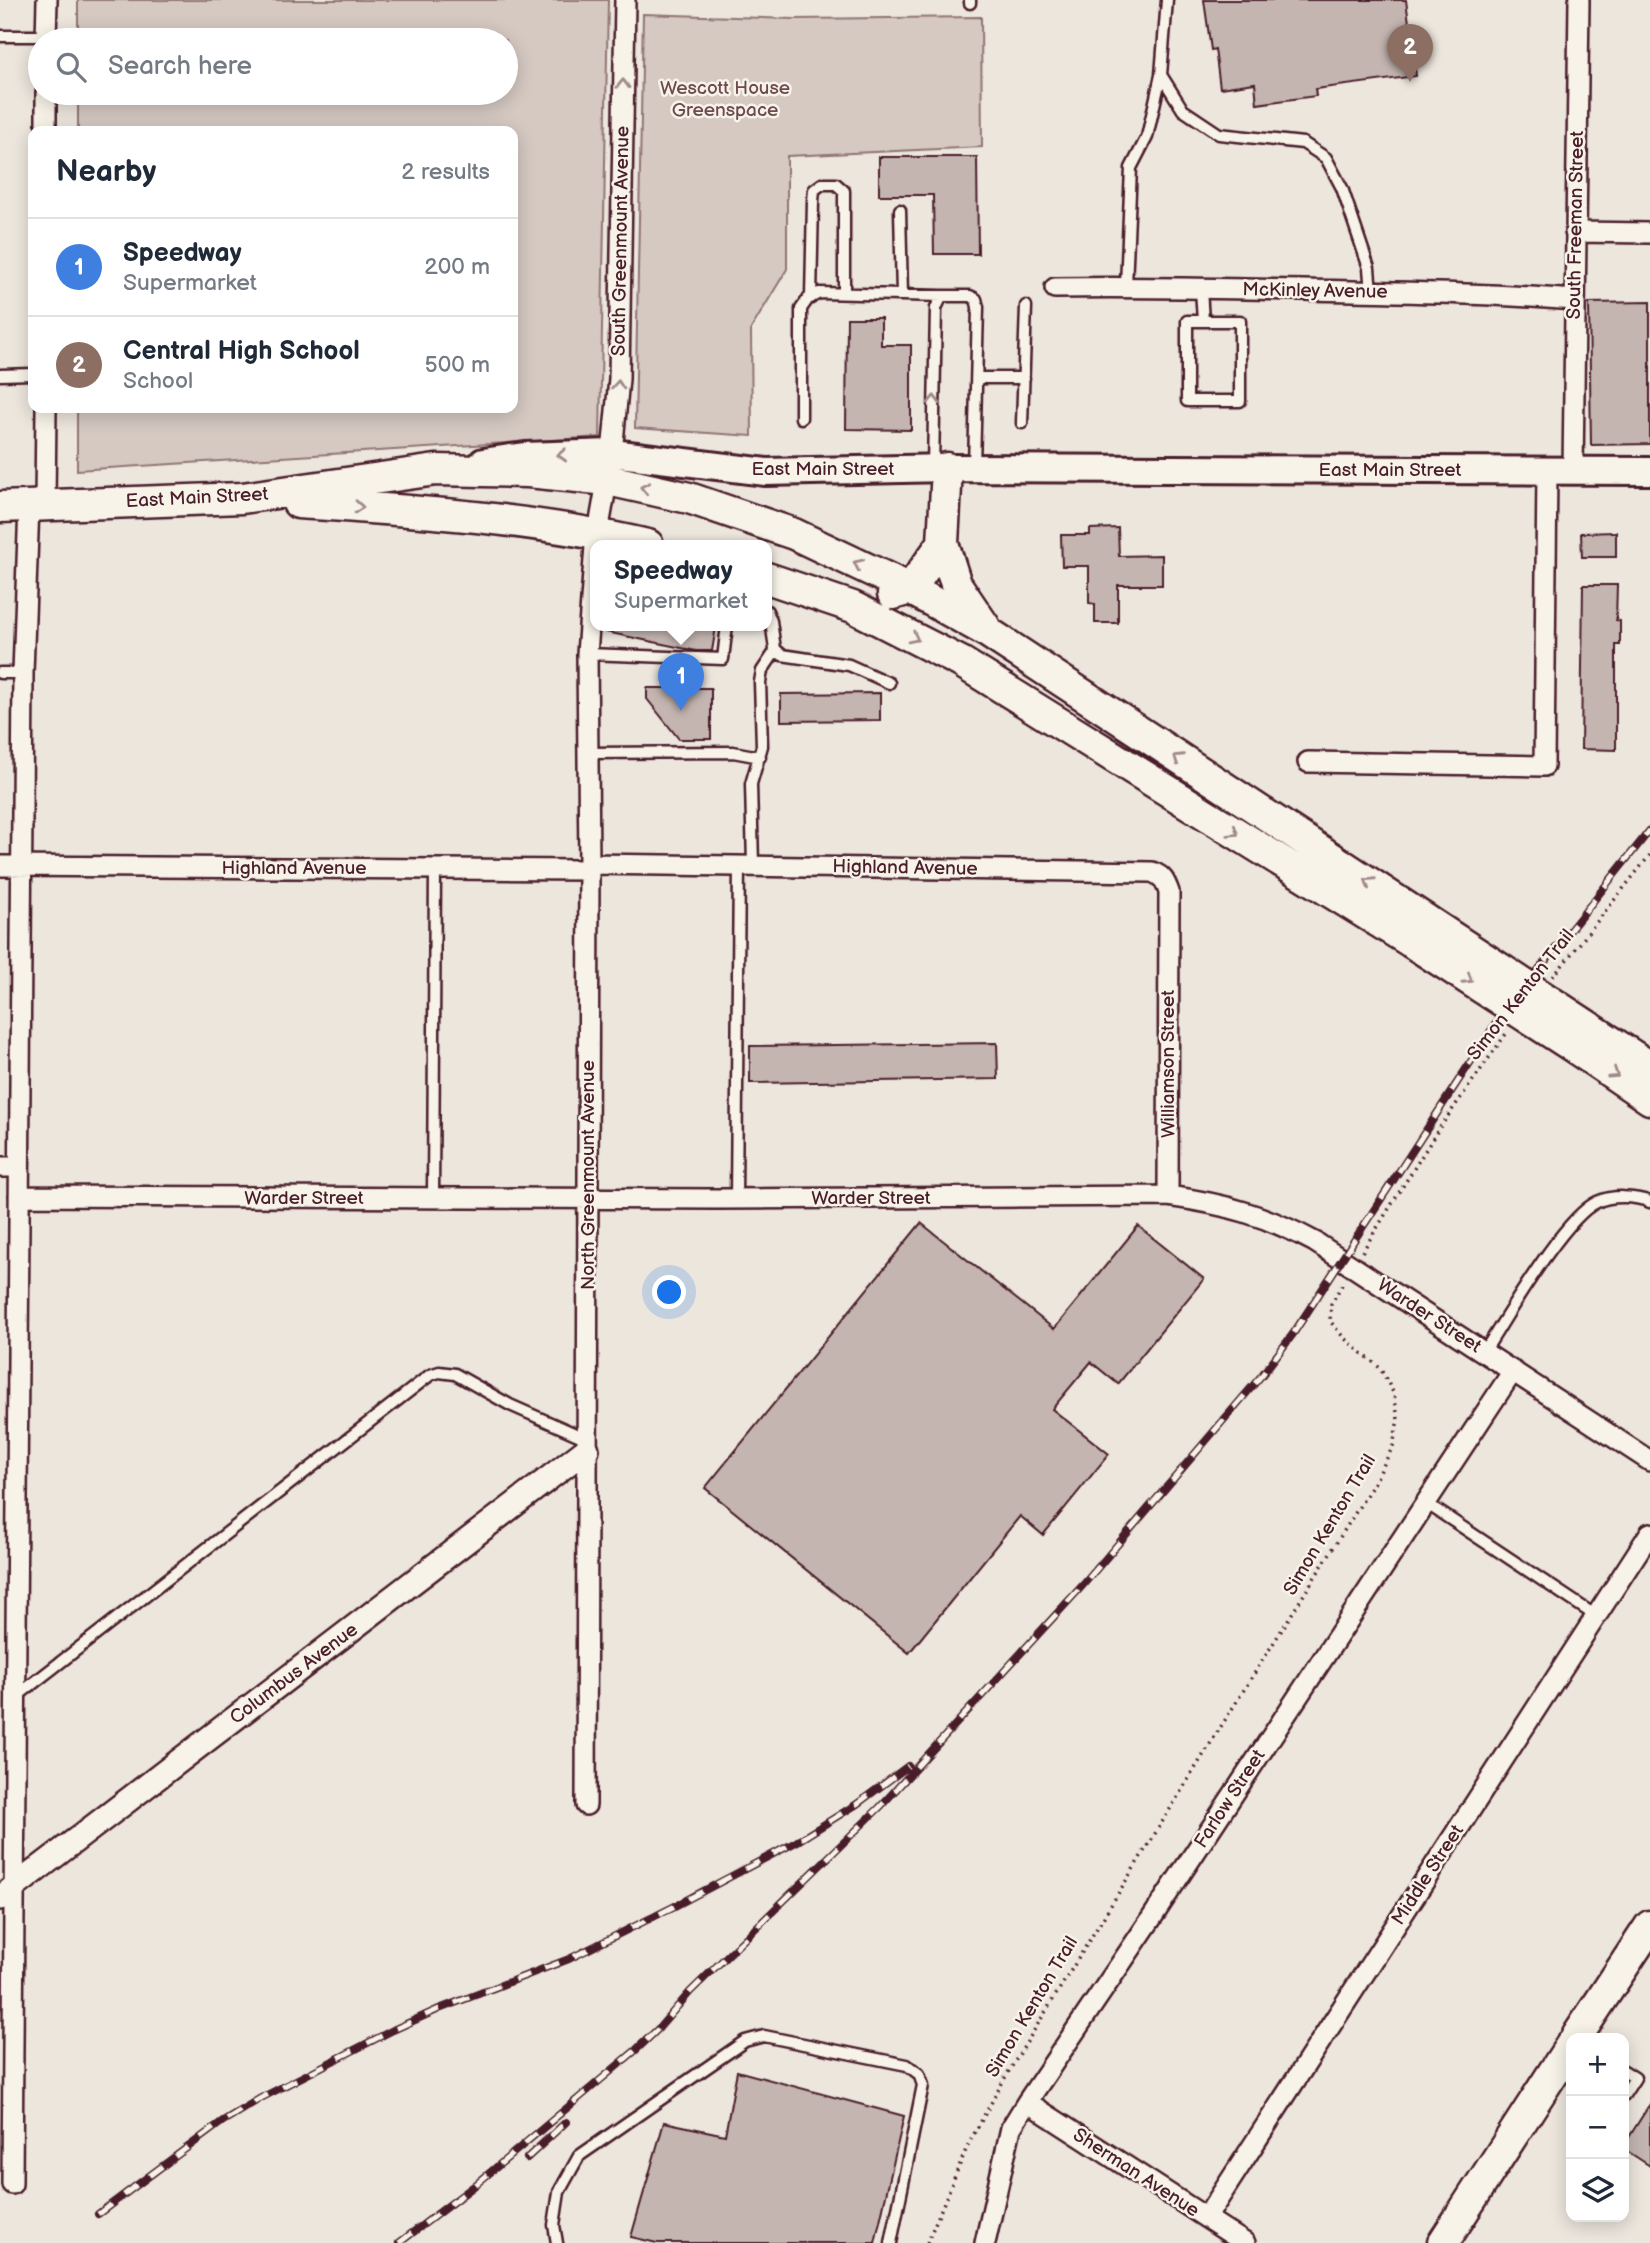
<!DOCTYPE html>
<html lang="en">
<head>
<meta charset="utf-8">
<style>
	:root { --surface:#fff; --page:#f2f2f3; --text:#1f2937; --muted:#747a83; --line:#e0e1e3; --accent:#b45309 }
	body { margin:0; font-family:"Balsamiq Sans",sans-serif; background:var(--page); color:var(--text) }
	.controls { position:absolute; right:21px; bottom:21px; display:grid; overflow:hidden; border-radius:14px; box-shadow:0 4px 18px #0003 }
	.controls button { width:63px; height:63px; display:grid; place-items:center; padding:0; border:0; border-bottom:2px solid var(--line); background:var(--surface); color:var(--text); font:35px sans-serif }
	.you { position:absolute; left:670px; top:1293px; width:24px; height:24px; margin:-18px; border:5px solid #fff; border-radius:50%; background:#1a73e8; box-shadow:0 0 0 10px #1a73e833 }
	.badge { display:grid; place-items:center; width:46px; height:46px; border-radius:50%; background:var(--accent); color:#fff; font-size:23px; font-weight:700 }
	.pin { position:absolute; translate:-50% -58px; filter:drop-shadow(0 2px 4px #0008) }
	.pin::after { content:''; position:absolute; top:37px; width:24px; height:21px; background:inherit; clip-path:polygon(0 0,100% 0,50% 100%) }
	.popup { position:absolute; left:590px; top:540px; width:182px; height:91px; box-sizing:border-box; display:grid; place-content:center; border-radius:14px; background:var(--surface); filter:drop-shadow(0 2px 5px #0005); font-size:23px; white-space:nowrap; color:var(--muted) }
	.popup b { font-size:26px; color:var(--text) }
	.popup::after { content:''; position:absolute; left:50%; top:100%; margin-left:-14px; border:14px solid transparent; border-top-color:var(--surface) }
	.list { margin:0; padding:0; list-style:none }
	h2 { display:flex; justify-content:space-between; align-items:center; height:91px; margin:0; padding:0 28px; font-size:30px }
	h2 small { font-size:23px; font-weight:400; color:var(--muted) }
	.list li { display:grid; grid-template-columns:46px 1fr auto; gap:21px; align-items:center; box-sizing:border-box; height:98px; padding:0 28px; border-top:2px solid var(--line) }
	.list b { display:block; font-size:26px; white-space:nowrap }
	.list p { margin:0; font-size:23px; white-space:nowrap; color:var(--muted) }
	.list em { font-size:23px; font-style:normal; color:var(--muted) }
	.icon { flex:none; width:38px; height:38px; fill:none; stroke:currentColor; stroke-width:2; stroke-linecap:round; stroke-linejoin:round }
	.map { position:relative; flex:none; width:1650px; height:2243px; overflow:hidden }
	.search { position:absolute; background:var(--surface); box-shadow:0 4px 18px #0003; left:28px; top:28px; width:490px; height:77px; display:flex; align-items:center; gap:18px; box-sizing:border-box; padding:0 24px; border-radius:38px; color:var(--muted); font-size:26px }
	.panel { position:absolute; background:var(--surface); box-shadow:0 4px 18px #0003; left:28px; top:126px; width:490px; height:287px; border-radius:14px }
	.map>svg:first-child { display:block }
	.green { fill:#d5c9c2; stroke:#907476; stroke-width:2 }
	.building { fill:#c4b5b0; stroke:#4a1f2b; stroke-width:2 }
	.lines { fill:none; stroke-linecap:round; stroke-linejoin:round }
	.service-casing { stroke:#4a1f2b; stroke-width:15 }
	.minor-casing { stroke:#4a1f2b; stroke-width:24 }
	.tertiary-casing { stroke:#4a1f2b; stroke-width:28 }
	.secondary-casing { stroke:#4a1f2b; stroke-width:32 }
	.primary-casing { stroke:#4a1f2b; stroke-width:35 }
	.path { stroke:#4a1f2b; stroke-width:3.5; stroke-dasharray:2 5; stroke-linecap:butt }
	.service { stroke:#f7f3e8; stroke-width:10 }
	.minor { stroke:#f7f3e8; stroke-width:19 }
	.tertiary { stroke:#f7f3e8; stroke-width:23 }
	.secondary { stroke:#f7f3e8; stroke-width:26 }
	.primary { stroke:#f7f3e8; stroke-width:30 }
	.rail-casing { stroke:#4a1f2b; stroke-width:8 }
	.rail { stroke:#f7f3e8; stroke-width:5; stroke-dasharray:16; stroke-linecap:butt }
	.primary-bridge-casing { stroke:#4a1f2b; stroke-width:35; stroke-linecap:butt }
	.primary-bridge { stroke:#f7f3e8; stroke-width:30 }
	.oneway { stroke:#a0898a }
	.labels { text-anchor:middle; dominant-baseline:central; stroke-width:5; stroke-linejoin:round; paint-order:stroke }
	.park-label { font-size:19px; fill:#6d4a51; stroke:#f7f3e8 }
	.street-label { font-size:19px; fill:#4a1f2b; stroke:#f7f3e8 }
</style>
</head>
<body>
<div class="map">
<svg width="1650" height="2243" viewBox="0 0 1650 2243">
	<rect width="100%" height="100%" fill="#ece6dd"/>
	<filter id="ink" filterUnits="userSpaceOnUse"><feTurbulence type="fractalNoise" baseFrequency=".0143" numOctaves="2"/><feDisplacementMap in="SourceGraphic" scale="14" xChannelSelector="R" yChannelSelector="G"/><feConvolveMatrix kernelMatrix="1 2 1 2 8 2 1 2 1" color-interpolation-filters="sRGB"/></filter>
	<g filter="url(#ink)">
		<path class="green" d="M78 0H608L600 437 77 470V408H513V131H78V93H506V40H78Z
			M643 14 794 19 981 17 982 147 787 156V269L751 329 752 436 635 428Z"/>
		<path class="building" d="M1204 0H1406L1416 76 1315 89 1316 96 1257 104 1255 83 1220 88 1215 49 1211 50Z
			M879 157H977L978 254H934L933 195H879Z
			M1650 302V444L1591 445 1589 303Z
			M847 318H881V345H911V430L846 429Z
			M1118 528 1119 556 1162 555V585H1118V623H1095V604L1089 603V566H1062L1061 535H1090V529Z
			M1616 532V557H1582L1581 533Z
			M1583 585H1617L1616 620 1620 621V645H1616V750L1581 749Z
			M607 625H707L716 627 712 651H696L606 632Z
			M647 688H711V739H679L647 699Z
			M880 693V720L781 721V694Z
			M997 1043 998 1079 750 1083V1046Z
			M921 1223 1054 1329 1138 1226 1204 1279 1118 1384 1091 1362 1052 1409 1109 1454 1043 1535 1020 1516 909 1653 705 1488Z
			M737 2071 904 2116 875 2243H657L631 2237 664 2122 725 2135Z
			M1650 2104V2166L1624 2149V2145Z"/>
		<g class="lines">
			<defs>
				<path id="service" d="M1167 0 1161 75 1183 110 1219 134 1303 143 1326 158 1342 188 1369 268 1371 292
					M970 3V0
					M0 36H46
					M900 210 902 295
					M1126 286 1131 168 1147 137 1161 75
					M1201 289 1203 321H1187V401H1240V321H1203
					M811 298 813 201 814 190 822 184H836L844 191V294
					M0 375 33 374
					M977 378H1024
					M801 418V309L808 299 819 293 942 296
					M1022 423 1026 306
					M933 468 936 308 942 296H970L976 299 978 307 974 467
					M767 611 771 621 775 649 782 655 849 665 889 683
					M587 654 723 659 727 625
					M0 673H23
					M588 753 733 752 760 757
					M753 865 751 784 762 746 760 682 762 671 776 650
					M433 1198 435 869
					M736 1199 739 865
					M1484 1352C1507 1317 1563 1218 1597 1202 1612 1195 1635 1196 1650 1202
					M1426 1503 1596 1616
					M17 1696 430 1375 439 1372 455 1374 510 1405 587 1439
					M1624 2071 1635 2078 1624 2095
					M557 2243 554 2225 559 2192 579 2156 745 2041 764 2036 907 2065 919 2074 923 2085 891 2243"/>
				<path id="minor" d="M46 40 47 0
					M46 131V93
					M1575 232 1650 233
					M1055 288C1138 286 1221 289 1304 290 1394 292 1485 293 1575 300
					M1573 471 1579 0
					M45 504 46 408
					M596 544 612 453 619 379 625 0
					M1308 762 1544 766 1547 471
					M589 864 1152 872C1163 876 1165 881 1169 892L1168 1196
					M0 866 589 870
					M0 1167H19
					M19 1196 717 1199 1168 1196C1225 1204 1265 1215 1315 1242L1650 1461
					M586 1805 589 864 587 654 595 546
					M1027 2102 1245 2243
					M12 2184 23 673 29 505
					M1206 2218 1650 1533
					M985 2243 1011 2128 1027 2102 1151 1919 1513 1371"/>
				<path id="tertiary" d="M0 1898 587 1449"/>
				<path id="secondary" d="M483 462 525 456 612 453 766 472 947 468 1650 471"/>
				<path id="primary" d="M298 503C416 511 533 518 648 545
					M0 507 242 498 436 470 528 472 608 480 689 498 794 534 910 589 989 633 1426 920
					M943 543 956 584 985 627
					M767 578 853 607 961 662 1411 942
					M893 594 910 589 943 543 947 468
					M1592 1029 1650 1067
					M1578 1050 1650 1099
					M1576 2038 1650 1926
					M1443 2243 1571 2045"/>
			</defs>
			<use href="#service" class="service-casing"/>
			<use href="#minor" class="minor-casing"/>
			<use href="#tertiary" class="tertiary-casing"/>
			<use href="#secondary" class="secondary-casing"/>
			<use href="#primary" class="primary-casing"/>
			<path class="path" d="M1553 977 1650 855
				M1362 1252 1438 1130 1508 1031
				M927 2243 968 2145 1006 2076 1215 1736 1376 1480 1393 1446 1398 1419 1394 1394 1380 1368 1344 1338 1330 1321 1331 1304 1343 1283"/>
			<use href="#service" class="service"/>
			<use href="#minor" class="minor"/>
			<use href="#tertiary" class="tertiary"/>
			<use href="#secondary" class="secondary"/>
			<use href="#primary" class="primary"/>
			<defs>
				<path id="rail" d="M527 2158 566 2122
					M98 2214 223 2121 261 2098 393 2030 439 2009 569 1959 673 1907 796 1842 857 1804 908 1766
					M399 2243 474 2186 636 2050 659 2028 690 1992 880 1807 1083 1585 1262 1375 1293 1334 1496 1023 1650 830"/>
			</defs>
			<use href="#rail" class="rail-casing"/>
			<use href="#rail" class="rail"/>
			<defs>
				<path id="primary-bridge" d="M1426 920 1592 1029
					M1411 942 1578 1050"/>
			</defs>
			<use href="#primary-bridge" class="primary-bridge-casing"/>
			<use href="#primary-bridge" class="primary-bridge"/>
		</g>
		<defs><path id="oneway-chevron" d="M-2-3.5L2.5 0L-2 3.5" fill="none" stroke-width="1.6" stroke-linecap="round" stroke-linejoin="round" transform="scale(1.75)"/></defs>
		<g class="oneway">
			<use href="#oneway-chevron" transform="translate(623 84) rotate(-89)"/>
			<use href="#oneway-chevron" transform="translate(618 385) rotate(-86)"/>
			<use href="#oneway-chevron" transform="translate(934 400) rotate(-89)"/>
			<use href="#oneway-chevron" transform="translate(562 455) rotate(178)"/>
			<use href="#oneway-chevron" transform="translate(645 488) rotate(-167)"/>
			<use href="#oneway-chevron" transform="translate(359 507) rotate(4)"/>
			<use href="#oneway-chevron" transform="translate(858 564) rotate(-155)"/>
			<use href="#oneway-chevron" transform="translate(914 638) rotate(27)"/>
			<use href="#oneway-chevron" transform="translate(1178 758) rotate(-147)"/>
			<use href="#oneway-chevron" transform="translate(1234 832) rotate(32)"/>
			<use href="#oneway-chevron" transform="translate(1369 882) rotate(-147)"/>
			<use href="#oneway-chevron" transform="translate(1468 979) rotate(33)"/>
			<use href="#oneway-chevron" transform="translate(1614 1074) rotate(34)"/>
		</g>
	</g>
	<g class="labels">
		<g class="park-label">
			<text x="725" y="88">Wescott House<tspan x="725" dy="22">Greenspace</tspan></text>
		</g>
		<g class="street-label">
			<text transform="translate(1576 225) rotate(-89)">South Freeman Street</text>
			<text transform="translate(621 241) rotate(-89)">South Greenmount Avenue</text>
			<text transform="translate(1315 291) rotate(1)">McKinley Avenue</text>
			<text x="823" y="469">East Main Street</text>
			<text x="1390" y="470">East Main Street</text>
			<text transform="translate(197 498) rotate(-3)">East Main Street</text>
			<text x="294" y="868">Highland Avenue</text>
			<text transform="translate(905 868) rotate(1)">Highland Avenue</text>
			<text transform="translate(1521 995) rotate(-52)">Simon Kenton Trail</text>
			<text transform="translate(1168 1064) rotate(-90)">Williamson Street</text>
			<text transform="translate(588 1175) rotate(-90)">North Greenmount Avenue</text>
			<text x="304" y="1198">Warder Street</text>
			<text x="871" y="1198">Warder Street</text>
			<text transform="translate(1429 1316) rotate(33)">Warder Street</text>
			<text transform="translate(1330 1525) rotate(-59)">Simon Kenton Trail</text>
			<text transform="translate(294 1674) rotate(-37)">Columbus Avenue</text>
			<text transform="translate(1230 1799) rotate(-57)">Farlow Street</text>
			<text transform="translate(1428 1875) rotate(-57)">Middle Street</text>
			<text transform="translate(1032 2007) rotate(-59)">Simon Kenton Trail</text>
			<text transform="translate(1136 2173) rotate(33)">Sherman Avenue</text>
		</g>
	</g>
</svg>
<div class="controls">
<button>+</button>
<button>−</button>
<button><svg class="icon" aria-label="layers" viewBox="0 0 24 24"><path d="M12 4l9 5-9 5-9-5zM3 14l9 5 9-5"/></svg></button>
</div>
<div class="you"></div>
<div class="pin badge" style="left:681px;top:711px;background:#3f7fe0">1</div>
<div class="popup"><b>Speedway</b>Supermarket</div>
<div class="pin badge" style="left:1410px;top:82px;background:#8d6e63">2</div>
<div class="search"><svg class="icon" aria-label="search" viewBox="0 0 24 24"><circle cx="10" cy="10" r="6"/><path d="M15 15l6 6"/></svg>Search here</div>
<section class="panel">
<h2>Nearby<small>2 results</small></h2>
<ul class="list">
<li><span class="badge" style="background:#3f7fe0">1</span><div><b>Speedway</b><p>Supermarket</p></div><em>200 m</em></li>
<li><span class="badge" style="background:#8d6e63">2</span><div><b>Central High School</b><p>School</p></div><em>500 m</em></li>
</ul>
</section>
</div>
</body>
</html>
